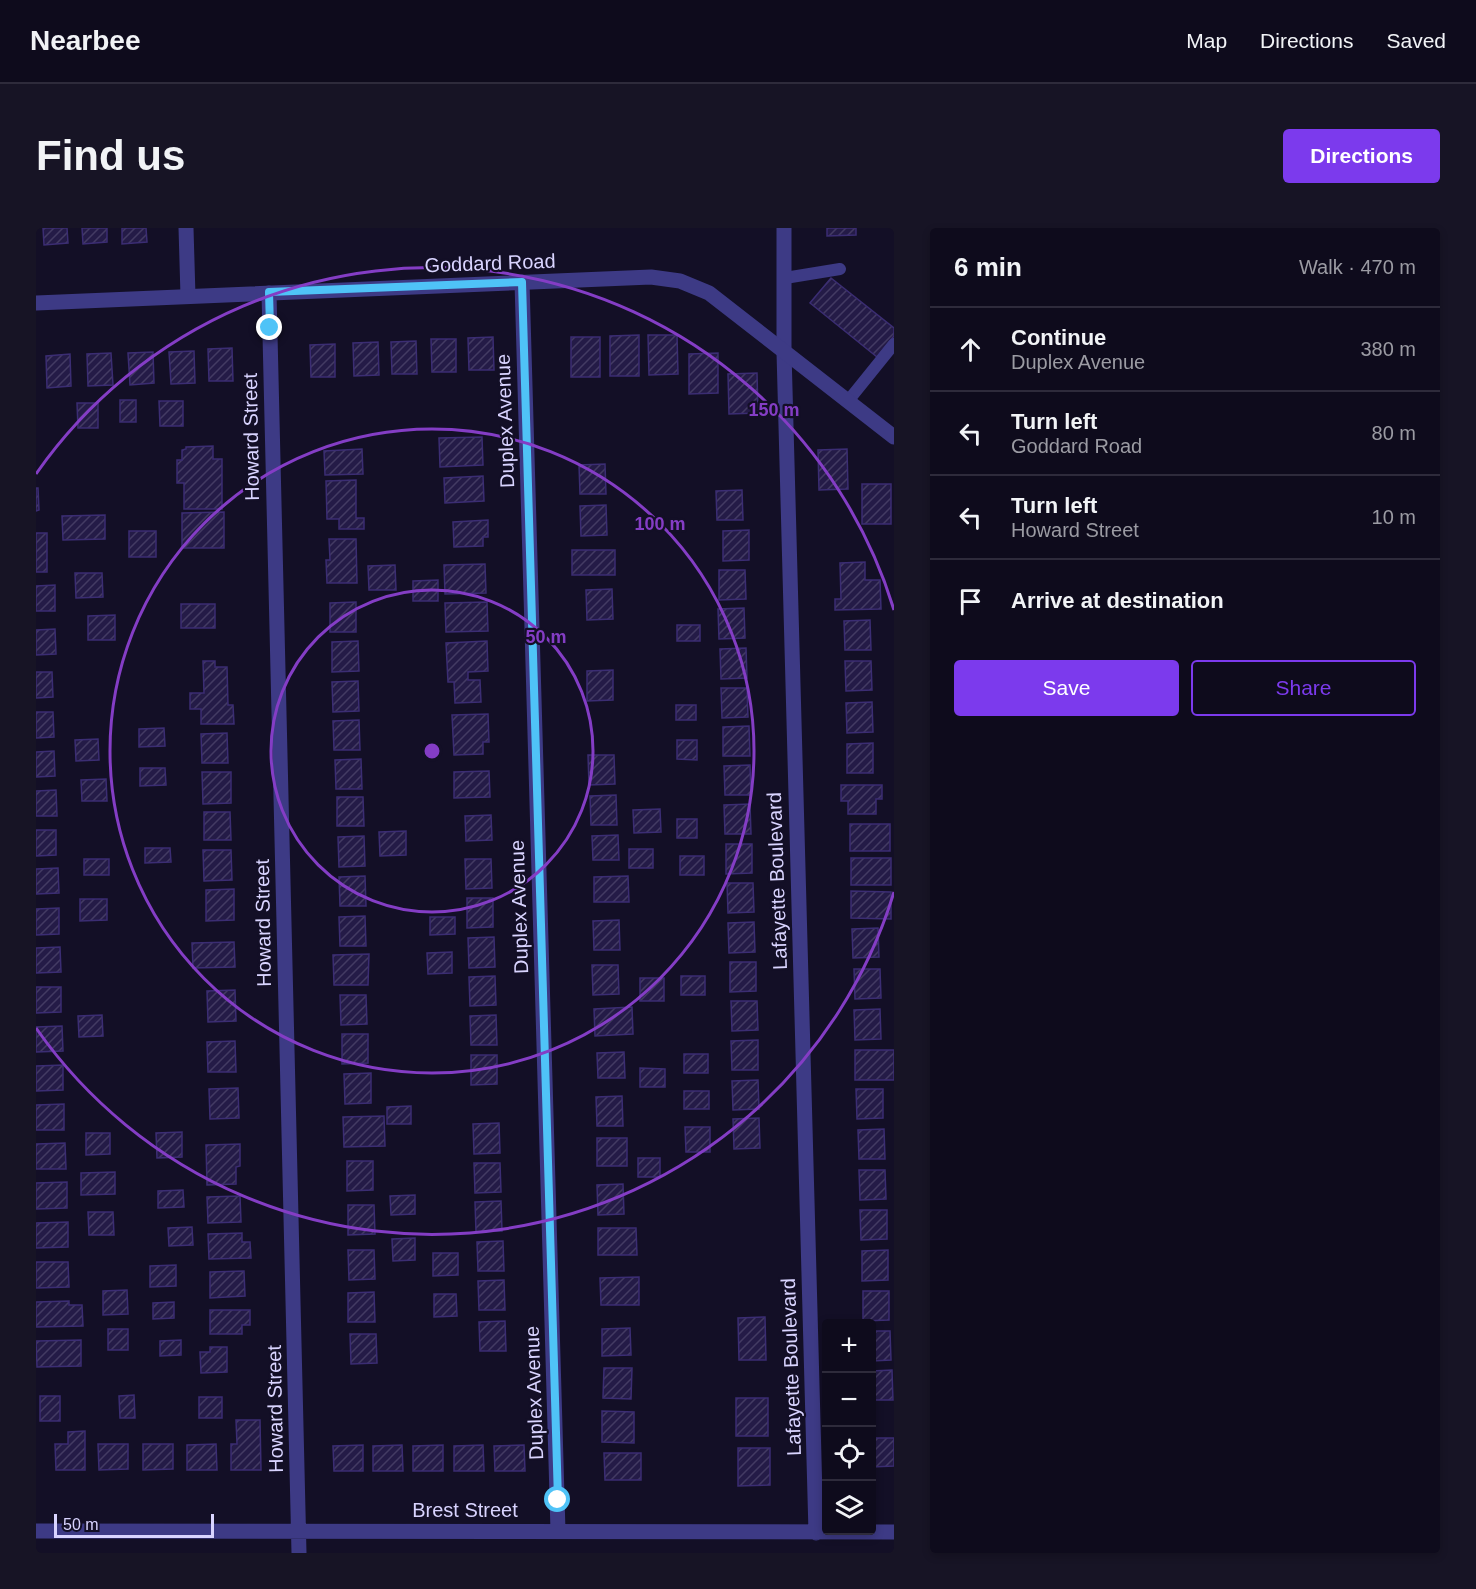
<!DOCTYPE html>
<html lang="en">
<head>
<meta charset="utf-8">
<style>
	:root { --surface:#0e0b1c; --page:#171425; --text:#f1f3f6; --muted:#9b9ba3; --line:#2e2b3b; --accent:#7c3aed }
	body { margin:0; font-family:Arial,sans-serif; background:var(--page); color:var(--text) }
	.controls { position:absolute; right:18px; bottom:18px; display:grid; overflow:hidden; border-radius:6px; box-shadow:0 3px 9px #0003 }
	.controls button { width:54px; height:54px; display:grid; place-items:center; padding:0; border:0; border-bottom:2px solid var(--line); background:var(--surface); color:var(--text); font:30px sans-serif }
	.scale { position:absolute; left:18px; bottom:15px; width:160px; box-sizing:border-box; padding-left:6px; border:3px solid #d9d4ff; border-top:0; font-size:16px; line-height:21px; white-space:nowrap; color:#d9d4ff; -webkit-text-stroke:4px #130f26; paint-order:stroke }
	.stop { position:absolute; width:18px; height:18px; margin:-14px; border:4px solid #4fc3f7; border-radius:50%; background:#fff }
	.stop.end { background:#4fc3f7; border-color:#fff; box-shadow:0 2px 6px #0008 }
	.list { margin:0; padding:0; list-style:none }
	h2 { display:flex; justify-content:space-between; align-items:center; height:78px; margin:0; padding:0 24px; font-size:26px }
	h2 small { font-size:20px; font-weight:400; color:var(--muted) }
	.list li { display:grid; grid-template-columns:39px 1fr auto; gap:18px; align-items:center; box-sizing:border-box; height:84px; padding:0 24px; border-top:2px solid var(--line) }
	.list b { display:block; font-size:22px; white-space:nowrap }
	.list p { margin:0; font-size:20px; white-space:nowrap; color:var(--muted) }
	.list em { font-size:20px; font-style:normal; color:var(--muted) }
	.actions { display:flex; gap:12px; padding:18px 24px }
	.actions a { flex:1; padding:14px 0; border:2px solid var(--accent); border-radius:6px; text-align:center; font-size:21px; color:var(--accent) }
	.actions .main { background:var(--accent); color:#fff }
	.icon { flex:none; width:33px; height:33px; fill:none; stroke:currentColor; stroke-width:2; stroke-linecap:round; stroke-linejoin:round }
	.map { position:relative; flex:none; width:858px; height:1325px; overflow:hidden; border-radius:6px }
	header { display:flex; align-items:center; gap:36px; box-sizing:border-box; height:84px; padding:0 30px; background:var(--surface); border-bottom:2px solid var(--line) }
	header strong { font-size:28px }
	nav { display:flex; gap:33px; margin-inline-start:auto; font-size:21px }
	.intro { display:flex; align-items:center; justify-content:space-between; box-sizing:border-box; height:144px; padding:0 36px }
	h1 { margin:0; font-size:42px }
	.button { padding:15px 27px; border-radius:6px; background:var(--accent); color:#fff; font-size:21px; font-weight:700 }
	main { display:flex; gap:36px; padding:0 36px }
	aside { flex:1; background:var(--surface); border-radius:6px; box-shadow:0 3px 9px #0003 }
	.map>svg:first-child { display:block }
	.building { fill:url(#building-hatch); stroke:#3b2d73; stroke-width:1.5 }
	.lines { fill:none; stroke-linecap:round; stroke-linejoin:round }
	.service { stroke:#3d3a85; stroke-width:12 }
	.minor { stroke:#3d3a85; stroke-width:15 }
	.tertiary { stroke:#3d3a85; stroke-width:15 }
	.route { stroke:#4fc3f7; stroke-width:8 }
	.ring { fill:none; stroke:#843dc5; stroke-width:3 }
	.labels { text-anchor:middle; dominant-baseline:central; stroke-width:4.5; stroke-linejoin:round; paint-order:stroke }
	.street-label { font-size:20px; fill:#d9d4ff; stroke:#130f26 }
	.centre { fill:#843dc5; stroke:#130f26; stroke-width:3 }
	.ring-label { font-size:18px; text-anchor:middle; font-weight:bold; fill:#843dc5; stroke:#130f26; stroke-width:4.5; stroke-linejoin:round; paint-order:stroke }
</style>
</head>
<body>
<header>
<strong>Nearbee</strong>
<nav><a>Map</a><a>Directions</a><a>Saved</a></nav>
</header>
<div class="intro"><h1>Find us</h1><a class="button">Directions</a></div>
<main>
<div class="map">
<svg width="858" height="1325" viewBox="0 0 858 1325">
	<defs>
		<pattern id="building-hatch" width="6" height="6" patternUnits="userSpaceOnUse" patternTransform="scale(1.5)"><rect width="6" height="6" fill="#241b47"/><path d="M-1 1l2-2M0 6l6-6M5 7l2-2" fill="none" stroke="#433b63"/></pattern>
	</defs>
	<rect width="100%" height="100%" fill="#130f26"/>
	<path class="building" d="M7 0H31L32 15 8 17Z
		M46 0H71V14L47 16Z
		M86 0H110L111 14 86 16Z
		M791 0H820V7L791 8Z
		M795 50 858 100V108L841 129 774 75Z
		M603 107V148H574V108Z
		M612 107H641L642 146 613 147Z
		M457 109 458 142H433L432 110Z
		M535 109H564V149H535Z
		M395 111H420V144H396Z
		M380 113 381 146H356L355 114Z
		M342 114 343 147 318 148 317 115Z
		M299 116V149H275L274 117Z
		M196 120 197 153H173L172 121Z
		M158 123 159 155 135 156 133 124Z
		M117 124 118 155 94 157 92 125Z
		M75 125 77 157 52 158 51 126Z
		M682 125V165L653 166V126Z
		M34 126 35 158 11 160 10 128Z
		M721 145 722 185 693 186 692 146Z
		M84 172H100V194H84Z
		M123 173H147V198H124Z
		M41 175H62V200H42Z
		M446 209 447 237 404 239 403 210Z
		M177 218V231H186V281H148V255H141V232H146V222L150 221V219Z
		M326 221 327 246 289 247 288 223Z
		M811 221 812 261 783 262 782 222Z
		M569 236 570 266H544L543 237Z
		M447 248 448 273 409 275 408 250Z
		M320 252V290H328V301H303V291H291L290 253Z
		M826 256H855V296H826Z
		M0 260H2L3 282 0 283Z
		M706 262 707 292H681L680 263Z
		M570 277 571 307 545 308 544 278Z
		M188 284V320H146V285Z
		M69 287V311L27 312 26 288Z
		M452 292V309H447V318L418 319 417 294Z
		M713 302V332L687 333V303Z
		M93 303H120V329H93Z
		M0 305H11V344H0Z
		M293 311H320L321 355H291L290 332H294Z
		M536 322H579V347H536Z
		M829 334V352H844L845 381 799 382V371H805L804 335Z
		M449 336 450 365 409 366 408 337Z
		M359 337 360 362H333L332 338Z
		M683 342H709L710 371 683 372Z
		M39 345H66L67 369 40 370Z
		M402 352V373H377V353Z
		M19 357V383H0V358Z
		M576 361 577 391 551 392 550 362Z
		M320 374V404H294V375Z
		M451 374 452 403 410 404 409 375Z
		M145 376H179V400H145Z
		M708 380 709 410 683 411 682 381Z
		M79 387V412H52V388Z
		M834 392 835 422H809L808 393Z
		M641 397H664V413H641Z
		M19 401 20 426 0 427V402Z
		M322 413 323 443 296 444V414Z
		M451 413 452 443 432 444V452H444L445 474 419 475 418 454H412L410 415Z
		M710 420 711 450 685 451 684 421Z
		M167 433H179V439H191L192 477H197L198 496H165V481H154V465H168Z
		M809 433H835L836 462 810 463Z
		M577 442V472L551 473V443Z
		M0 444H16L17 469 0 470Z
		M322 453 323 483 297 484 296 454Z
		M685 460H711L712 489 686 490Z
		M836 474 837 504 811 505 810 475Z
		M640 477H660V492H640Z
		M0 484H17L18 509 0 510Z
		M452 486 453 514H447V526L418 527 416 487Z
		M323 492 324 522H298L297 493Z
		M713 498 714 528H687V499Z
		M128 500 129 518 103 519V501Z
		M191 505 192 535H166L165 506Z
		M62 511 63 532 40 533 39 512Z
		M641 512H661V532L641 531Z
		M837 515V545H811V516Z
		M18 523 19 548 0 549V524Z
		M552 527H578L579 556 553 557Z
		M325 531 326 561H300L299 532Z
		M714 537 715 567H689L688 538Z
		M104 540H129L130 557 104 558Z
		M453 543 454 569 418 570V544Z
		M166 544H195V575L167 576Z
		M70 551 71 573H46L45 552Z
		M805 557H846V571H840V586H812V573H805Z
		M20 562 21 588H0V563Z
		M580 567 581 597H555L554 568Z
		M301 569H327L328 598H301Z
		M714 576 715 606H689L688 577Z
		M624 581 625 604 598 605 597 582Z
		M168 584H194L195 612H168Z
		M455 587 456 612 430 613 429 588Z
		M641 591H661V610H641Z
		M814 596H854V623H814Z
		M0 602H20V627L0 628Z
		M370 603V627L344 628 343 604Z
		M582 607 583 632H557L556 608Z
		M328 608 329 638 303 639 302 609Z
		M690 616H716V645L690 646Z
		M109 620H134L135 634 109 635Z
		M593 621H617V640H593Z
		M167 622H195L196 652 168 653Z
		M644 628H668V647H644Z
		M815 630H855V657H815Z
		M48 631H73V647H48Z
		M429 631H455L456 660 430 661Z
		M22 640 23 665 0 666V641Z
		M329 648 330 678H304L303 649Z
		M592 648 593 674H558V649Z
		M691 655H717L718 684 692 685Z
		M198 661V692L170 693V662Z
		M815 663 855 664V691L815 690Z
		M431 670H457V699L431 700Z
		M44 671H71V692L44 693Z
		M23 680V706L0 707V681Z
		M329 688 330 718H304L303 689Z
		M394 689H419V706L394 707Z
		M583 692 584 722H558L557 693Z
		M718 694 719 724 693 725 692 695Z
		M842 700 843 729 817 730 816 701Z
		M458 709 459 739 433 740 432 710Z
		M198 714 199 739 157 740 156 715Z
		M24 719 25 744 0 745V720Z
		M416 724V745L392 746 391 725Z
		M333 726 332 757H298L297 727Z
		M694 734H720V763L694 764Z
		M556 737H582L583 766 557 767Z
		M818 741H844L845 770 819 771Z
		M459 748 460 777 434 778 433 749Z
		M645 748H669V767H645Z
		M604 750H628V773H604Z
		M0 759H25V784L0 785Z
		M199 762 200 793 172 794 171 763Z
		M304 767H330L331 796 305 797Z
		M695 773H721L722 802 696 803Z
		M596 779 597 806 559 808 558 781Z
		M844 781 845 811 819 812 818 782Z
		M66 787 67 808 43 809 42 788Z
		M460 787 461 817H435L434 788Z
		M26 798 27 823 0 824V799Z
		M306 806H332V835L306 836Z
		M722 812V842H696L695 813Z
		M199 813 200 844H172L171 814Z
		M819 822H858V852H819Z
		M588 824 589 850H562L561 825Z
		M648 826H672V845H648Z
		M435 827H461V856L435 857Z
		M27 837V862L0 863V838Z
		M604 840 629 841V859H604Z
		M335 845V875L309 876 308 846Z
		M722 852 723 881 697 882 696 853Z
		M202 860 203 890 174 891 173 861Z
		M820 861H847V890L821 891Z
		M648 863H673V881H648Z
		M586 868 587 898H561L560 869Z
		M28 876V902H0V877Z
		M375 878V896H351V879Z
		M348 888 349 918 308 919 307 889Z
		M723 890 724 920 698 921 697 891Z
		M463 895 464 925 438 926 437 896Z
		M649 899H674V924H650Z
		M848 901 849 931H823L822 902Z
		M146 904V929L121 930 120 905Z
		M50 905H74V926L50 927Z
		M561 910H591V938H561Z
		M29 915 30 941H0V916Z
		M204 916V938L200 939V956L171 957 170 917Z
		M602 930H624V949H602Z
		M311 933H337V962L311 963Z
		M438 935H464L465 964 439 965Z
		M823 942H849L850 971 824 972Z
		M79 944V966L45 967V945Z
		M31 954V980L0 981V955Z
		M587 956 588 986 562 987 561 957Z
		M147 962 148 979 122 980V963Z
		M379 967V986L355 987 354 968Z
		M204 968 205 994 172 995 171 969Z
		M465 973 466 1003 440 1004 439 974Z
		M312 977H338L339 1006 312 1007Z
		M824 982H851V1011L825 1012Z
		M52 984H77L78 1007H53Z
		M32 994V1019L0 1020V995Z
		M156 999 157 1017 133 1018 132 1000Z
		M562 1000H600L601 1027H562Z
		M206 1005V1014H214L215 1030 173 1031 172 1006Z
		M379 1010V1032L357 1033 356 1011Z
		M467 1013 468 1043H442L441 1014Z
		M312 1022H338L339 1051 313 1052Z
		M852 1022V1052L826 1053V1023Z
		M397 1025H422V1047L397 1048Z
		M0 1034H32L33 1059 0 1060Z
		M140 1037V1058L114 1059V1038Z
		M208 1043 209 1068 174 1070V1044Z
		M603 1049V1077H565L564 1050Z
		M468 1052 469 1082H443L442 1053Z
		M91 1062 92 1086 67 1087V1063Z
		M827 1063H853V1092L827 1093Z
		M338 1064 339 1094H312V1065Z
		M398 1066H420L421 1088 398 1089Z
		M33 1073V1077H46L47 1098 0 1099V1074Z
		M138 1074V1090L117 1091V1075Z
		M174 1082H214V1097H206V1106H174Z
		M729 1089 730 1132H703L702 1090Z
		M469 1093 470 1123H444L443 1094Z
		M594 1100 595 1127 566 1128V1101Z
		M72 1101H92V1122H72Z
		M836 1103H854L855 1132 836 1133Z
		M314 1106H340L341 1135 315 1136Z
		M45 1112V1138L1 1139 0 1113Z
		M145 1112V1127L124 1128V1113Z
		M174 1119H191V1144L165 1145 164 1124H174Z
		M568 1140H596L595 1171 567 1170Z
		M856 1142 857 1172H836V1143Z
		M98 1167 99 1190H84L83 1168Z
		M4 1168H24V1193H4Z
		M163 1169H186V1190H163Z
		M700 1170H732V1208H700Z
		M566 1183 598 1184V1215L566 1214Z
		M200 1192H224L225 1242H195V1216H201Z
		M49 1203V1242H20L19 1216H32V1204Z
		M836 1210H858V1238L836 1239Z
		M62 1216H92V1241L63 1242Z
		M107 1216H137V1241L107 1242Z
		M180 1216 181 1242H151V1217Z
		M327 1217V1243H298L297 1218Z
		M366 1217 367 1243H337V1218Z
		M407 1217V1243H377V1218Z
		M447 1217 448 1243H418V1218Z
		M488 1217 489 1243H459L458 1218Z
		M702 1220H734V1257L702 1258Z
		M568 1225H605V1252H569Z"/>
	<g class="lines">
		<path class="service" d="M749 50 804 41
			M812 173 858 116"/>
		<path class="minor" d="M150 0 152 68
			M748 0V124L780 1305
			M486 54 522 1303
			M233 65 263 1325
			M0 1303 858 1304"/>
		<path class="tertiary" d="M0 75 615 49 644 53 673 65 858 209"/>
	</g>
	<g class="lines">
		<path class="route" d="M234 100 233 64 486 54 522 1272"/>
	</g>
	<g class="ring">
		<circle cx="396" cy="523" r="161"/>
		<circle cx="396" cy="523" r="322"/>
		<path d="M858 664A483 483 0 0 1 0 800M0 246A483 483 0 0 1 858 382"/>
	</g>
	<g class="labels">
		<g class="street-label">
			<text transform="translate(454 35) rotate(-2)">Goddard Road</text>
			<text transform="translate(469 193) rotate(-92)">Duplex Avenue</text>
			<text transform="translate(215 209) rotate(-91)">Howard Street</text>
			<text transform="translate(741 653) rotate(-92)">Lafayette Boulevard</text>
			<text transform="translate(483 679) rotate(-92)">Duplex Avenue</text>
			<text transform="translate(227 695) rotate(-91)">Howard Street</text>
			<text transform="translate(755 1139) rotate(-92)">Lafayette Boulevard</text>
			<text transform="translate(498 1165) rotate(-92)">Duplex Avenue</text>
			<text transform="translate(239 1181) rotate(-91)">Howard Street</text>
			<text x="429" y="1282">Brest Street</text>
		</g>
	</g>
	<circle cx="396" cy="523" r="9" class="centre"/>
	<g class="ring-label">
		<text x="738" y="188">150 m</text>
		<text x="624" y="302">100 m</text>
		<text x="510" y="415">50 m</text>
	</g>
</svg>
<div class="controls">
<button>+</button>
<button>−</button>
<button><svg class="icon" aria-label="locate" viewBox="0 0 24 24"><circle cx="12" cy="12" r="6"/><path d="M12 2v4M12 18v4M2 12h4M18 12h4"/></svg></button>
<button><svg class="icon" aria-label="layers" viewBox="0 0 24 24"><path d="M12 4l9 5-9 5-9-5zM3 14l9 5 9-5"/></svg></button>
</div>
<div class="scale">50 m</div>
<div class="stop" style="left:522px;top:1272px"></div>
<div class="stop end" style="left:234px;top:100px"></div>
</div>
<aside>
<h2>6 min<small>Walk · 470 m</small></h2>
<ul class="list">
<li><svg class="icon" aria-label="ahead" viewBox="0 0 24 24"><path d="M12 20V5M6 11l6-6 6 6"/></svg><div><b>Continue</b><p>Duplex Avenue</p></div><em>380 m</em></li>
<li><svg class="icon" aria-label="left" viewBox="0 0 24 24"><path d="M17 20v-9H6M10 6l-5 5 5 5"/></svg><div><b>Turn left</b><p>Goddard Road</p></div><em>80 m</em></li>
<li><svg class="icon" aria-label="left" viewBox="0 0 24 24"><path d="M17 20v-9H6M10 6l-5 5 5 5"/></svg><div><b>Turn left</b><p>Howard Street</p></div><em>10 m</em></li>
<li><svg class="icon" aria-label="arrive" viewBox="0 0 24 24"><path d="M6 21V4h12l-3 4 3 4H6"/></svg><div><b>Arrive at destination</b></div></li>
</ul>
<div class="actions"><a class="main">Save</a><a>Share</a></div>
</aside>
</main>
</body>
</html>
